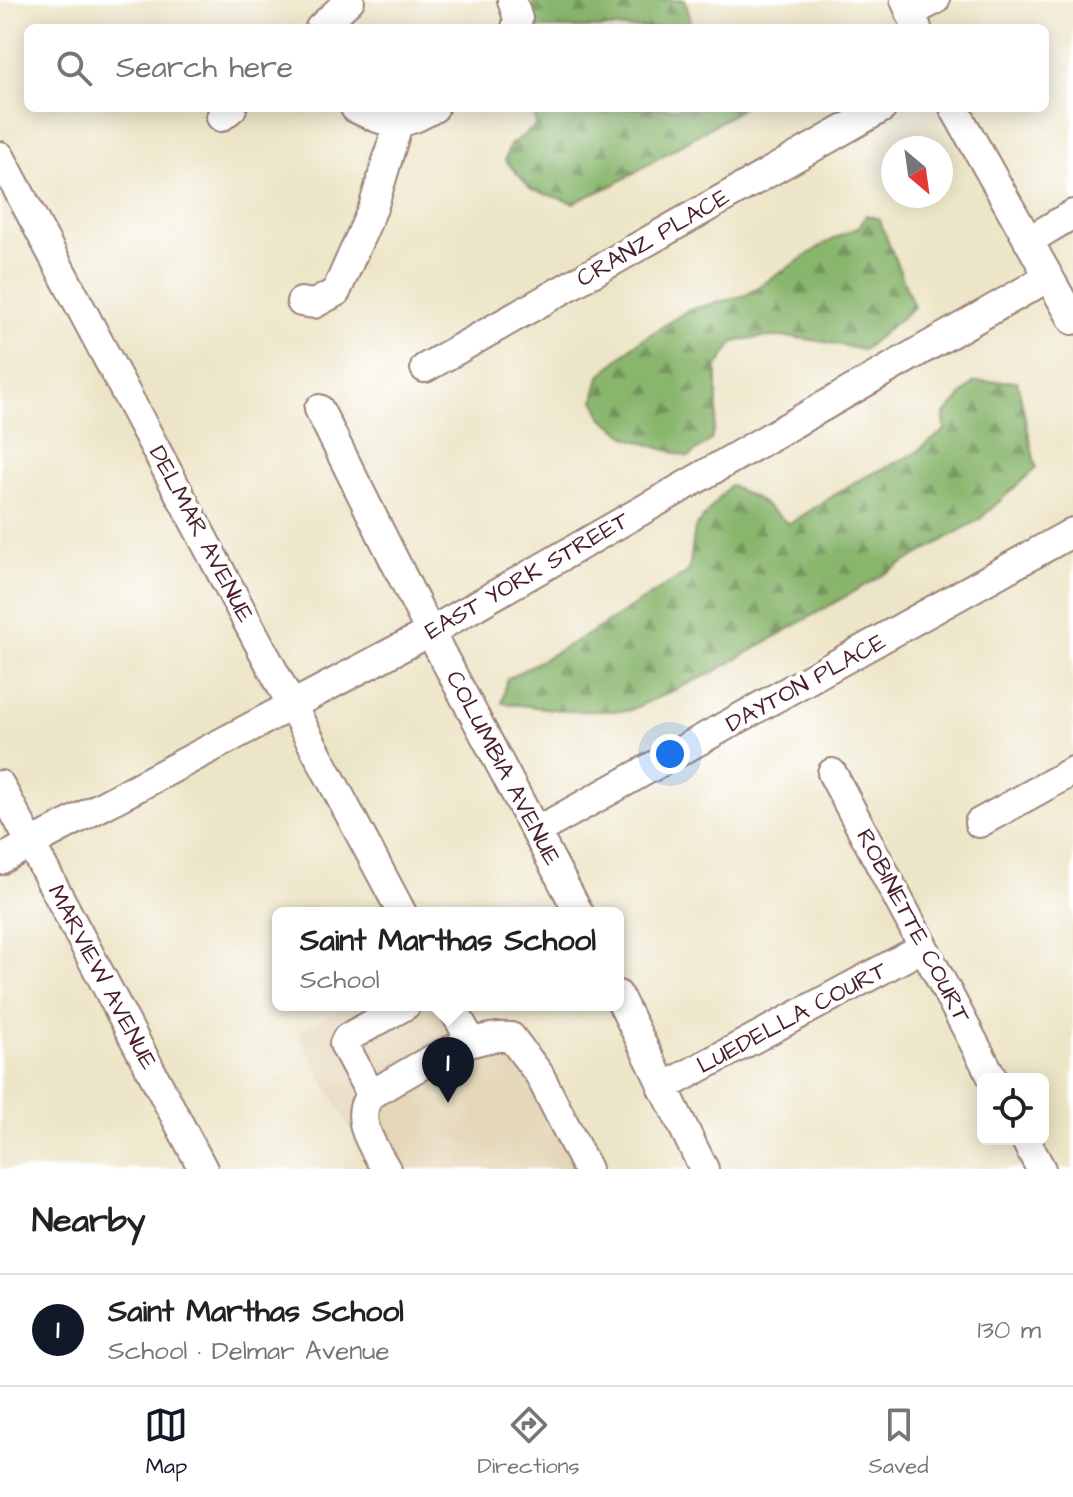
<!DOCTYPE html>
<html lang="en">
<head>
<meta charset="utf-8">
<style>
	:root { --surface:#fff; --page:#f2f2f2; --text:#222; --muted:#767676; --line:#e0e0e0; --accent:#111827 }
	body { margin:0; font-family:"Architects Daughter",sans-serif; background:var(--page); color:var(--text) }
	.controls { position:absolute; right:24px; bottom:24px; display:grid; overflow:hidden; border-radius:12px; box-shadow:0 4px 20px #0003 }
	.controls button { width:72px; height:72px; display:grid; place-items:center; padding:0; border:0; border-bottom:2px solid var(--line); background:var(--surface); color:var(--text); font:40px sans-serif }
	.compass { position:absolute; left:881px; top:136px; width:72px; height:72px; border-radius:50%; background:var(--surface); box-shadow:0 4px 20px #0003; rotate:151deg }
	.you { position:absolute; left:670px; top:754px; width:28px; height:28px; margin:-20px; border:6px solid #fff; border-radius:50%; background:#1a73e8; box-shadow:0 0 0 12px #1a73e833 }
	.badge { display:grid; place-items:center; width:52px; height:52px; border-radius:50%; background:var(--accent); color:#fff; font-size:26px; font-weight:700 }
	.pin { position:absolute; translate:-50% -66px; filter:drop-shadow(0 2px 4px #0008) }
	.pin::after { content:''; position:absolute; top:42px; width:28px; height:24px; background:inherit; clip-path:polygon(0 0,100% 0,50% 100%) }
	.popup { position:absolute; left:272px; top:907px; width:352px; height:104px; box-sizing:border-box; display:grid; place-content:center; border-radius:12px; background:var(--surface); filter:drop-shadow(0 2px 6px #0005); font-size:26px; white-space:nowrap; color:var(--muted) }
	.popup b { font-size:30px; color:var(--text) }
	.popup::after { content:''; position:absolute; left:50%; top:100%; margin-left:-16px; border:16px solid transparent; border-top-color:var(--surface) }
	.list { margin:0; padding:0; list-style:none }
	h2 { display:flex; justify-content:space-between; align-items:center; height:104px; margin:0; padding:0 32px; font-size:34px }
	h2 small { font-size:26px; font-weight:400; color:var(--muted) }
	.list li { display:grid; grid-template-columns:52px 1fr auto; gap:24px; align-items:center; box-sizing:border-box; height:112px; padding:0 32px; border-top:2px solid var(--line) }
	.list b { display:block; font-size:30px; white-space:nowrap }
	.list p { margin:0; font-size:26px; white-space:nowrap; color:var(--muted) }
	.list em { font-size:26px; font-style:normal; color:var(--muted) }
	.icon { flex:none; width:44px; height:44px; fill:none; stroke:currentColor; stroke-width:2; stroke-linecap:round; stroke-linejoin:round }
	.map { position:relative; flex:none; width:1073px; height:1169px; overflow:hidden }
	.search { position:absolute; background:var(--surface); box-shadow:0 4px 20px #0003; left:24px; right:24px; top:24px; height:88px; display:flex; align-items:center; gap:20px; box-sizing:border-box; padding:0 28px; border-radius:12px; color:var(--muted); font-size:30px }
	.sheet { height:216px; background:var(--surface) }
	nav { display:flex; justify-content:space-around; align-items:center; box-sizing:border-box; height:112px; border-top:2px solid var(--line); background:var(--surface); font-size:22px; color:var(--muted) }
	nav a { display:grid; justify-items:center; gap:4px }
	nav .on { color:var(--accent) }
	.map>svg:first-child { display:block }
	.built { fill:#e4d6b7 }
	.forest { fill:url(#forest-firs); stroke:#6a6a4c; stroke-width:2 }
	.lines { fill:none; stroke-linecap:round; stroke-linejoin:round }
	.minor-casing { stroke:#9c8279; stroke-width:32 }
	.minor { stroke:#fff; stroke-width:28 }
	.labels { text-anchor:middle; dominant-baseline:central; stroke-width:8; stroke-linejoin:round; paint-order:stroke }
	.street-label { font-size:24px; fill:#4a1f2b; stroke:#fff }
</style>
</head>
<body>
<div class="map">
<svg width="1073" height="1169" viewBox="0 0 1073 1169">
	<defs>
		<pattern id="forest-firs" width="22" height="20" patternUnits="userSpaceOnUse" patternTransform="scale(2)"><rect width="22" height="20" fill="#89b66d"/><path d="M5 1l3.5 6h-7zM16 11l3.5 6h-7z" fill="#72935a"/></pattern>
	</defs>
	<rect width="100%" height="100%" fill="#fff"/>
	<filter id="ink" filterUnits="userSpaceOnUse"><feTurbulence type="fractalNoise" baseFrequency=".0125" numOctaves="2"/><feDisplacementMap in="SourceGraphic" scale="16" xChannelSelector="R" yChannelSelector="G"/><feConvolveMatrix kernelMatrix="1 2 1 2 8 2 1 2 1" color-interpolation-filters="sRGB"/></filter>
	<filter id="wash" filterUnits="userSpaceOnUse"><feTurbulence type="fractalNoise" baseFrequency=".006" numOctaves="4" result="noise"/><feDisplacementMap in="SourceGraphic" scale="32" xChannelSelector="R" yChannelSelector="G"/><feGaussianBlur stdDeviation="1.8" result="paint"/><feColorMatrix in="noise" values="0 0 0 0 0 0 0 0 0 0 0 0 0 0 0 0 0 1.4 0 .05"/><feComposite in="paint" operator="in"/></filter>
	<g filter="url(#wash)">
		<rect width="100%" height="100%" fill="#ede5c7"/>
		<path class="built" d="M348 1005H451L467 1034 525 1037 596 1169H373L297 1033Z"/>
		<path class="forest" d="M533 0H685L693 28H532Z
			M533 108H743L613 185 573 203 531 189 505 160 510 145 536 126Z
			M866 215 879 219 914 307 863 350C818 340 780 331 734 342L717 367V414L711 440 688 457 629 438 603 418 594 400 600 376 634 345 688 310 746 295 824 244 860 226Z
			M1017 381 1036 468 980 519 714 672 628 711H569L502 703 507 679 587 635 689 571 695 528 730 485 757 499 789 524 855 482 914 454 945 430 944 415 974 382Z"/>
	</g>
	<g filter="url(#ink)">
		<g class="lines">
			<defs>
				<path id="minor" d="M512 0 518 19 516 28
					M905 0 917 28
					M910 13 935 0
					M320 28 350 0
					M355 108C390 125 400 128 434 108
					M954 108 1073 320
					M221 117 232 108
					M0 156 402 913
					M1028 241 1073 214
					M301 302 314 304 336 292 373 208 398 124
					M425 368 882 108
					M319 409 430 632 579 913
					M832 773 993 1079
					M0 785 203 1169
					M979 823 1073 771
					M537 831 1073 532
					M0 860 430 632 1047 278
					M618 995 704 1169
					M406 1005 347 1038 344 1044 371 1095C409 1072 467 1033 511 1037L539 1074 587 1169
					M451 1005 471 1041
					M662 1088 922 948
					M371 1095C351 1117 374 1148 386 1169
					M1025 1139 1041 1169"/>
			</defs>
			<use href="#minor" class="minor-casing"/>
			<use href="#minor" class="minor"/>
		</g>
	</g>
	<g class="labels">
		<g class="street-label">
			<text transform="translate(653 238) rotate(-30)">CRANZ PLACE</text>
			<text transform="translate(201 534) rotate(62)">DELMAR AVENUE</text>
			<text transform="translate(527 576) rotate(-30)">EAST YORK STREET</text>
			<text transform="translate(806 683) rotate(-29)">DAYTON PLACE</text>
			<text transform="translate(503 768) rotate(62)">COLUMBIA AVENUE</text>
			<text transform="translate(913 926) rotate(62)">ROBINETTE COURT</text>
			<text transform="translate(102 977) rotate(62)">MARVIEW AVENUE</text>
			<text transform="translate(792 1018) rotate(-28)">LUEDELLA COURT</text>
		</g>
	</g>
</svg>
<div class="controls">
<button><svg class="icon" aria-label="locate" viewBox="0 0 24 24"><circle cx="12" cy="12" r="6"/><path d="M12 2v4M12 18v4M2 12h4M18 12h4"/></svg></button>
</div>
<svg class="compass" viewBox="-18 -18 36 36"><path d="M0-13l5 13h-10z" fill="#e53935"/><path d="M0 13l5-13h-10z" fill="#767676"/></svg>
<div class="you"></div>
<div class="pin badge" style="left:448px;top:1103px">1</div>
<div class="popup"><b>Saint Marthas School</b>School</div>
<div class="search"><svg class="icon" aria-label="search" viewBox="0 0 24 24"><circle cx="10" cy="10" r="6"/><path d="M15 15l6 6"/></svg>Search here</div>
</div>
<section class="sheet">
<h2>Nearby<small></small></h2>
<ul class="list">
<li><span class="badge">1</span><div><b>Saint Marthas School</b><p>School · Delmar Avenue</p></div><em>130 m</em></li>
</ul>
</section>
<nav>
<a class="on"><svg class="icon" aria-label="map" viewBox="0 0 24 24"><path d="M3 6l6-2 6 2 6-2v14l-6 2-6-2-6 2zM9 4v14M15 6v14"/></svg>Map</a>
<a><svg class="icon" aria-label="directions" viewBox="0 0 24 24"><path d="M12 3l9 9-9 9-9-9zM9 14v-3h6M13 9l2 2-2 2"/></svg>Directions</a>
<a><svg class="icon" aria-label="saved" viewBox="0 0 24 24"><path d="M7 4h10v16l-5-4-5 4z"/></svg>Saved</a>
</nav>
</body>
</html>
